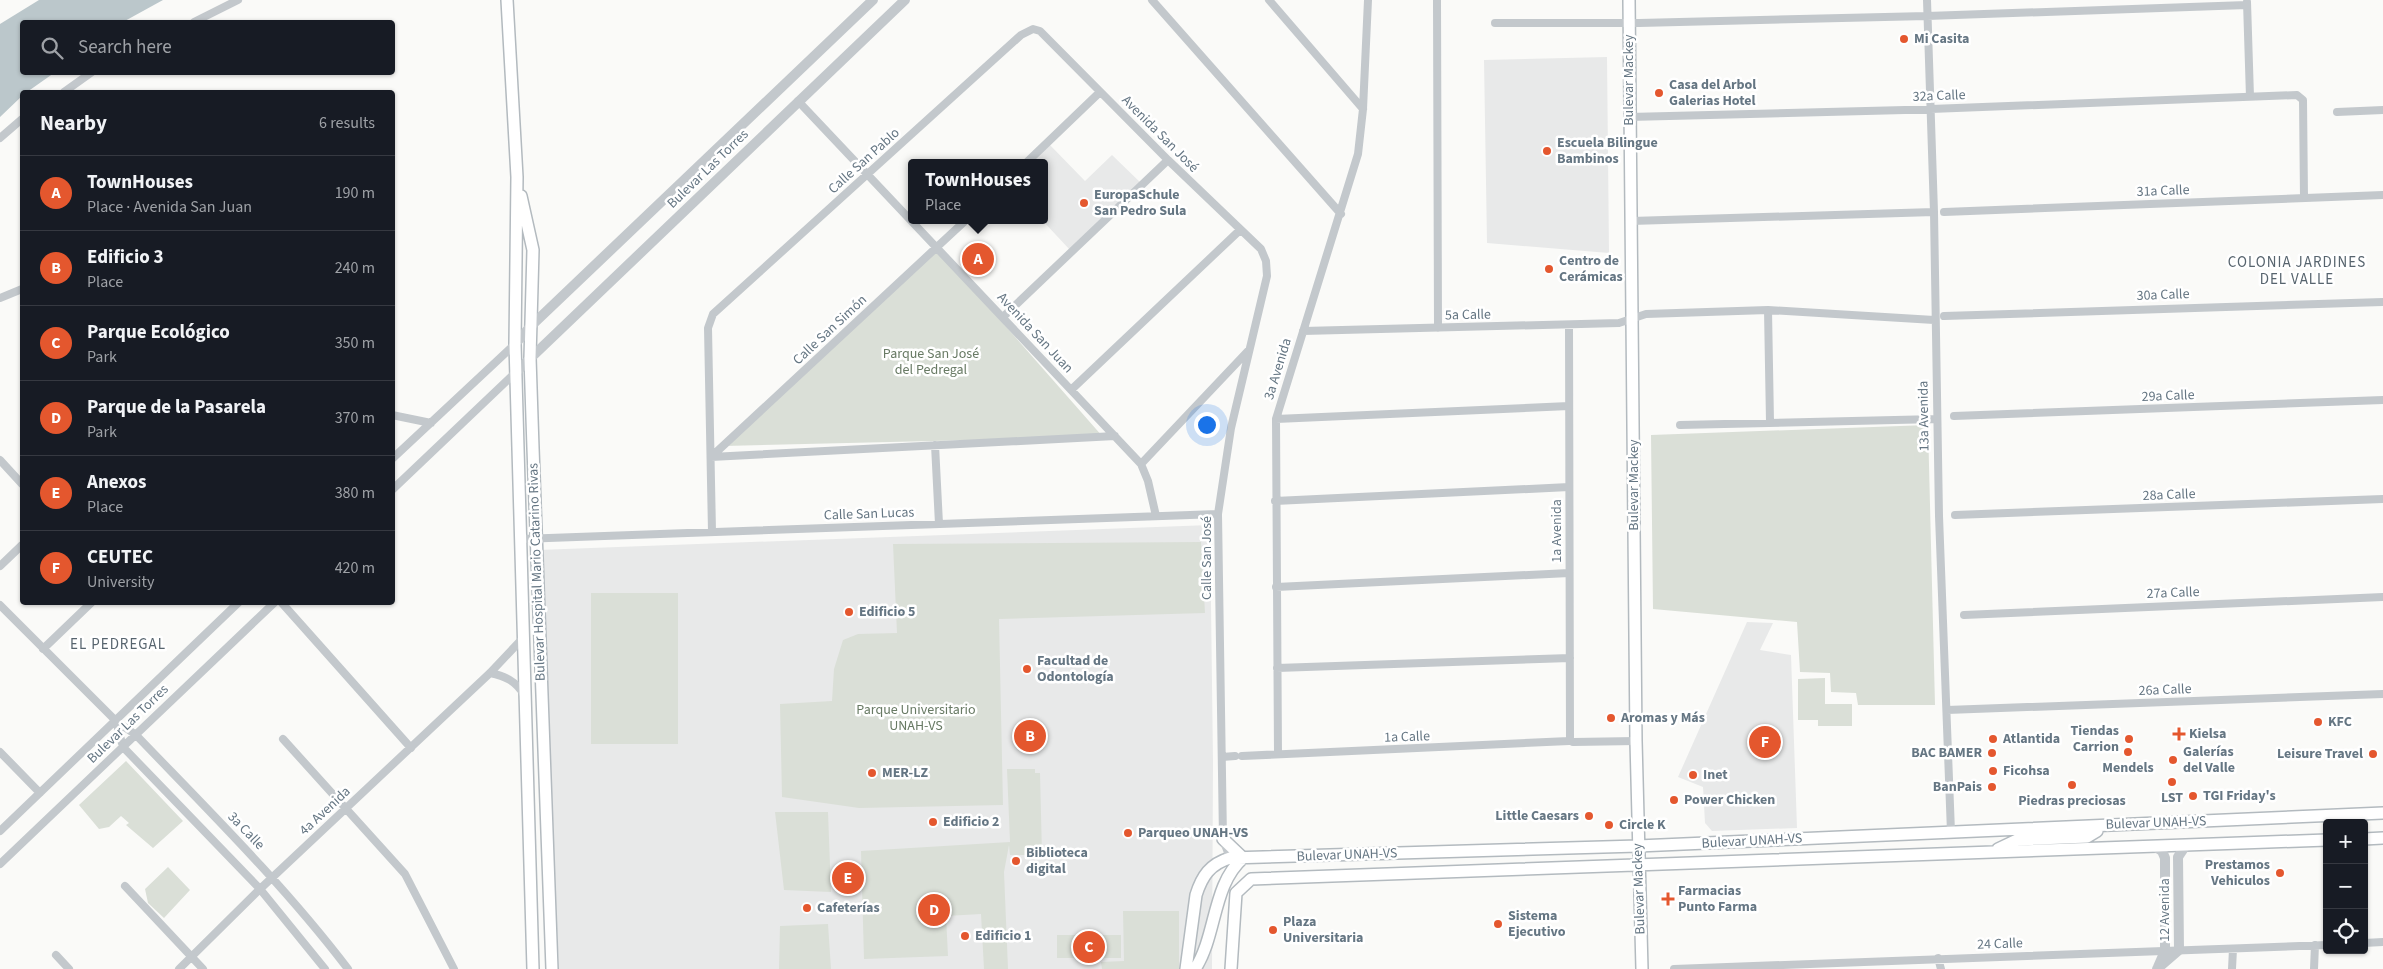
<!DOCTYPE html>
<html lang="en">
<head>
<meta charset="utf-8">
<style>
	:root { --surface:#171b24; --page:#242831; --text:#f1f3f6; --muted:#9ea1a6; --line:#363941; --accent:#e4572e }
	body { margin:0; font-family:"Source Sans 3",sans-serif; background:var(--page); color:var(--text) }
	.controls { position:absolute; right:15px; bottom:15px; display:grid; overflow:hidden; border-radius:5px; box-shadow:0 1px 4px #0004 }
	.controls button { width:45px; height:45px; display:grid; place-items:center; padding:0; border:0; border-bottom:1px solid var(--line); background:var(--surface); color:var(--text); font:25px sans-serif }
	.you { position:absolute; left:1206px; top:424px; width:18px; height:18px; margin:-12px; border:4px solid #fff; border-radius:50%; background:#1a73e8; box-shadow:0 0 0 8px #1a73e833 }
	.badge { display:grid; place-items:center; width:32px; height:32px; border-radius:50%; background:var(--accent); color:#fff; font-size:16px; font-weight:700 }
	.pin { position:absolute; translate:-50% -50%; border:2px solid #fff; box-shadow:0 1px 5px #0006 }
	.popup { position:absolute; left:908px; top:159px; width:140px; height:65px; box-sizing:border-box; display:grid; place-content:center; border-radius:5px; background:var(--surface); filter:drop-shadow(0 1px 4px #0005); font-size:16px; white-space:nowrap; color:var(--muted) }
	.popup b { font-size:19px; color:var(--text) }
	.popup::after { content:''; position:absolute; left:50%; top:100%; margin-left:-10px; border:10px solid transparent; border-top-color:var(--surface) }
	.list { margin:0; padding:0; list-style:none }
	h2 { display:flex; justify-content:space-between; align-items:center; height:65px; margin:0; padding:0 20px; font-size:21px }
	h2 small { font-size:16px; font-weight:400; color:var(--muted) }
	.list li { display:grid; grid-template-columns:32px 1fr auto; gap:15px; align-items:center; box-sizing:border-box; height:75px; padding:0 20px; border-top:1px solid var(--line) }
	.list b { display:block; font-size:19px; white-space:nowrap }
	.list p { margin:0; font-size:16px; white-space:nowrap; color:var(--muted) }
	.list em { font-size:16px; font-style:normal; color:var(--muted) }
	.icon { flex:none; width:28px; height:28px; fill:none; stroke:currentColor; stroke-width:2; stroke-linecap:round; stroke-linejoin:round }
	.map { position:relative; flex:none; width:2383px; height:969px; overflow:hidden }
	.search { position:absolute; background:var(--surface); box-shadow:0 1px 4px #0004; left:20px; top:20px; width:375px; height:55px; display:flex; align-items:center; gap:12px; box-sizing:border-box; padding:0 18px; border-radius:5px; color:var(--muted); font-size:19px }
	.panel { position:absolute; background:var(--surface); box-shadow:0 1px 4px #0004; left:20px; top:90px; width:375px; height:515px; border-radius:5px }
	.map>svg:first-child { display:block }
	.built { fill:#e8e9e9 }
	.green { fill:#dadfd7 }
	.water { fill:#bbc7cb }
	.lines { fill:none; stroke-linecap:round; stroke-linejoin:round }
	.secondary-casing { stroke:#b3babf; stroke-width:14 }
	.minor { stroke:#c3c8cc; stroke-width:8 }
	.tertiary { stroke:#c3c8cc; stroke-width:10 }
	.secondary { stroke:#fff; stroke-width:11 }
	.poi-dot { fill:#e4572e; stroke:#fff; stroke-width:2 }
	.labels { text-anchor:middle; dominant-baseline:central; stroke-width:5; stroke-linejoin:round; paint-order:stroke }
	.poi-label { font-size:14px; font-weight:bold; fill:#657683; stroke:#fff; text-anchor:start }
	.street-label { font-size:14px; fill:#657683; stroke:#fff }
	.park-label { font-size:14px; fill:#687a64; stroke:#fff }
	.neighbourhood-label { font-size:15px; letter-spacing:1px; fill:#57646e; stroke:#fff }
</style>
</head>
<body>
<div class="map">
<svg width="2383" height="969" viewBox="0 0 2383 969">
	<rect width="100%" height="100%" fill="#fafaf8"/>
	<path class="built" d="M1607 57 1609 253 1487 243 1484 60Z
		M1049 144 1085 181 1112 155 1143 185 1070 250 1042 220H1044V163H1029Z
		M1210 525 1213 762 1212 969H559L538 550Z
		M1747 622 1773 623 1760 650 1791 655 1797 828 1712 831 1705 823 1703 787 1678 777Z"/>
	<path class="green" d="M937 248 1103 437 724 446Z
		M1928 425 1935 705H1858L1856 693 1831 692 1830 673 1800 672 1797 622 1653 609 1651 435Z
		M1201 542 1205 613 999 619 1003 805 859 808 782 797 780 704 832 701 834 669 843 640 858 634 897 633 893 544Z
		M591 593H678V744H591Z
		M1825 678V704H1852V726H1818V720H1798V679Z
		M126 761 183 821 153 848 126 825 129 823 121 816 109 827 99 829 79 805Z
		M1007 769H1035V773H1040L1042 855H1010L1009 845 1004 872 1008 969H984L981 914 946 916 948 956 864 959 861 851 1010 842Z
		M775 812H828L831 892 784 890Z
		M168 867 190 890 164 918 148 903 145 889Z
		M1123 911H1179V969H1102L1101 962 1124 961Z
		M828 924 831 969H779L780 926Z
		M1057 935H1121V958H1057Z"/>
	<path class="water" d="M39 0H163L123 22H22V72L54 73 27 92H22V96L0 117V24Z"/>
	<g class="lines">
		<defs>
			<path id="secondary" d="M507 0 517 177 515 344 533 969
				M1629 0 1636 741 1642 969
				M521 196 533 250 530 358 533 448 552 969
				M1223 839 1243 858
				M2364 839 2383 838
				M1998 849 2017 840 2087 837 2097 831 2098 826
				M1186 969 1196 895C1202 876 1210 864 1230 858L1638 846 2383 813
				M1195 969C1217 935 1212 885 1243 858
				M1231 969 1236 893 1251 879C1609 867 1968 852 2327 840"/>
		</defs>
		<use href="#secondary" class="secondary-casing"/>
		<path class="minor" d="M1152 0 1341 214
			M1269 0 1363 109
			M1437 0 1438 328
			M1927 0 1934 212 1939 516 1951 832
			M2247 2 2250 97
			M194 22 238 0
			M1495 23H1639L1927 16 2247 5
			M64 92 92 72
			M798 101 1141 464 1148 481 1156 516
			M2337 112 2383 110
			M1629 117 1905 110 2297 95 2303 100 2304 198
			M0 138 22 119
			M1026 163 1100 92
			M1944 212 2383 195
			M1631 221 1934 212
			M0 298 22 289
			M1768 310 1770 422
			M1944 316 2383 302
			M1003 317 1168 160
			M1303 331 1619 323 1646 314 1768 310 1934 320
			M1071 390 1240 230
			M392 415 431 423
			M1954 416 2383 400
			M1276 419 1569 406
			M1680 425 1937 419
			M935 445 939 524
			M711 457 1115 436
			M711 457 966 220
			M392 459 515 344
			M0 460 22 484
			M1141 464 1248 351
			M392 490 516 372
			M1275 501 1569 487
			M1955 515 2383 499
			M712 532 708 328 713 314 1021 35 1033 29 1040 31 1168 160 1261 249 1266 261 1267 276 1231 428 1218 514 1223 839 1230 858
			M521 539 1218 514
			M0 566 22 545
			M1276 587 1569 573
			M281 602 411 748
			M0 605 116 721 136 735C209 811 284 885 348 969
			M1964 615 2383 597
			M43 649 92 602
			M1277 668 1570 658
			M490 673C505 676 516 681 524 695
			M1947 710 2383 694
			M116 721 123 747 260 889 325 969
			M283 739 405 874 454 969
			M1573 742 1636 741
			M0 752 40 793
			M1278 754 1276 419 1358 154 1363 109 1368 0
			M1242 756 1569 741 1570 737 1569 325
			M1222 757 1235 756
			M0 831 239 602
			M0 864 275 602
			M125 886 203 969
			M2364 943 2383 942
			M56 955 69 969
			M1938 958 1941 969
			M179 969 260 889 490 673 523 638
			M1674 969 2327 945
			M2232 969 2233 949
			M2314 969 2315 945"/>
		<path class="tertiary" d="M515 344 531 326 873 0
			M516 372 905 0
			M2154 846 2162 851 2165 858V951L2158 967
			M2157 969 2179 950 2178 857 2186 845"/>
		<use href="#secondary" class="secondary"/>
	</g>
	<g class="poi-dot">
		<circle cx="1904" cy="39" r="5"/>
		<circle cx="1659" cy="93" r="5"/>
		<circle cx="1547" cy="151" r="5"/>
		<circle cx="1084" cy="203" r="5"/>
		<circle cx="1549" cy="269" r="5"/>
		<circle cx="849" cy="612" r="5"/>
		<circle cx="1027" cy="669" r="5"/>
		<circle cx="1611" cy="718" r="5"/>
		<circle cx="2318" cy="722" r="5"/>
		<path d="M2176.5 726.5h5v5h5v5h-5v5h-5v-5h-5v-5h5z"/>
		<circle cx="1993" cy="739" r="5"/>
		<circle cx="2129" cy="739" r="5"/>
		<circle cx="2128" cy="752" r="5"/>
		<circle cx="1992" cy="753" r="5"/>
		<circle cx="2373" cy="754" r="5"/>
		<circle cx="2173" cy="760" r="5"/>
		<circle cx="1993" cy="771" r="5"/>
		<circle cx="872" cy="773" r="5"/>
		<circle cx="1693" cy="775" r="5"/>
		<circle cx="2172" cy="782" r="5"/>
		<circle cx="2072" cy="785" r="5"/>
		<circle cx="1992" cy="787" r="5"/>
		<circle cx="2193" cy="796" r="5"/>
		<circle cx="1674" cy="800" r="5"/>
		<circle cx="1589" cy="816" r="5"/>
		<circle cx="933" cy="822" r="5"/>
		<circle cx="1609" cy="825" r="5"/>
		<circle cx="1128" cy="833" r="5"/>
		<circle cx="1016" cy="861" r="5"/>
		<circle cx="2280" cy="873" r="5"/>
		<path d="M1665.5 891.5h5v5h5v5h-5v5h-5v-5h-5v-5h5z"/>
		<circle cx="807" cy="908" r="5"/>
		<circle cx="1498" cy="924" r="5"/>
		<circle cx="1273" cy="930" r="5"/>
		<circle cx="965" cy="936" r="5"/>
	</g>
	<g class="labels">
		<g class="poi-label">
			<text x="1914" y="39">Mi Casita</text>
			<text x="1669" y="85">Casa del Arbol<tspan x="1669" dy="16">Galerias Hotel</tspan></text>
			<text x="1557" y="143">Escuela Bilingue<tspan x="1557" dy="16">Bambinos</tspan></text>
			<text x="1094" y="195">EuropaSchule<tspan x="1094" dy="16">San Pedro Sula</tspan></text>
			<text x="1559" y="261">Centro de<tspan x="1559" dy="16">Cerámicas</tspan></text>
			<text x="859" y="612">Edificio 5</text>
			<text x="1037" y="661">Facultad de<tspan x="1037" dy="16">Odontología</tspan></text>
			<text x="1621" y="718">Aromas y Más</text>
			<text x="2328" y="722">KFC</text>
			<text x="2119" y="731" text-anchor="end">Tiendas<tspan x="2119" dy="16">Carrion</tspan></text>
			<text x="2189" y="734">Kielsa</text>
			<text x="2003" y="739">Atlantida</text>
			<text x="2183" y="752">Galerías<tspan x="2183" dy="16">del Valle</tspan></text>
			<text x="1982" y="753" text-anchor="end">BAC BAMER</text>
			<text x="2363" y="754" text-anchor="end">Leisure Travel</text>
			<text x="2128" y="768" text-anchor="middle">Mendels</text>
			<text x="2003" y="771">Ficohsa</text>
			<text x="882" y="773">MER-LZ</text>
			<text x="1703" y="775">Inet</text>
			<text x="1982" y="787" text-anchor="end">BanPais</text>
			<text x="2203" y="796">TGI Friday's</text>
			<text x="2172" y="798" text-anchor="middle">LST</text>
			<text x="1684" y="800">Power Chicken</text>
			<text x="2072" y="801" text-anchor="middle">Piedras preciosas</text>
			<text x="1579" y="816" text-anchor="end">Little Caesars</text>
			<text x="943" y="822">Edificio 2</text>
			<text x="1619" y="825">Circle K</text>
			<text x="1138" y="833">Parqueo UNAH-VS</text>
			<text x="1026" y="853">Biblioteca<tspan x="1026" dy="16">digital</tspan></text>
			<text x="2270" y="865" text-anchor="end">Prestamos<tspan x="2270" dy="16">Vehiculos</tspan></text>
			<text x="1678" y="891">Farmacias<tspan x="1678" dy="16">Punto Farma</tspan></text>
			<text x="817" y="908">Cafeterías</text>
			<text x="1508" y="916">Sistema<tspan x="1508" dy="16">Ejecutivo</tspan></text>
			<text x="1283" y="922">Plaza<tspan x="1283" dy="16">Universitaria</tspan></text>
			<text x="975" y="936">Edificio 1</text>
		</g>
		<g class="street-label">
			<text transform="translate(1629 80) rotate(-90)">Bulevar Mackey</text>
			<text transform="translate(1939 96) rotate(-2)">32a Calle</text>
			<text transform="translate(1160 134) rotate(45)">Avenida San José</text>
			<text transform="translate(864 161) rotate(-42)">Calle San Pablo</text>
			<text transform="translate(708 169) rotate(-44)">Bulevar Las Torres</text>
			<text transform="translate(2163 191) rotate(-2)">31a Calle</text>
			<text transform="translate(2163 295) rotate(-2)">30a Calle</text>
			<text transform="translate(1468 315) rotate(-1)">5a Calle</text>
			<text transform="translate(830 330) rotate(-43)">Calle San Simón</text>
			<text transform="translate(1035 333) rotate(47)">Avenida San Juan</text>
			<text transform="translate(1278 369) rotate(-73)">3a Avenida</text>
			<text transform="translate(2168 396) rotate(-2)">29a Calle</text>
			<text transform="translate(1924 416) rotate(-91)">13a Avenida</text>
			<text transform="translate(1634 485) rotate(-90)">Bulevar Mackey</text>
			<text transform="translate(2169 495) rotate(-2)">28a Calle</text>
			<text transform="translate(869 514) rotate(-2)">Calle San Lucas</text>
			<text transform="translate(1557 531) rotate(-90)">1a Avenida</text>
			<text transform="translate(1207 558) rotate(-90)">Calle San José</text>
			<text transform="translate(537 572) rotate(-92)">Bulevar Hospital Mario Catarino Rivas</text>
			<text transform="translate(2173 593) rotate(-2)">27a Calle</text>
			<text transform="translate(2165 690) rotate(-2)">26a Calle</text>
			<text transform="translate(128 724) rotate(-44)">Bulevar Las Torres</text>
			<text transform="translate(1407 737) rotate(-2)">1a Calle</text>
			<text transform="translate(325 811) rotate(-43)">4a Avenida</text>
			<text transform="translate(2156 823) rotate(-2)">Bulevar UNAH-VS</text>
			<text transform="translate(246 831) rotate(46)">3a Calle</text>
			<text transform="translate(1752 841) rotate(-3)">Bulevar UNAH-VS</text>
			<text transform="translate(1347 855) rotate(-2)">Bulevar UNAH-VS</text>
			<text transform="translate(1639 889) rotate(-92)">Bulevar Mackey</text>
			<text transform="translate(2165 910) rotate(-90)">12 Avenida</text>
			<text transform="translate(2000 944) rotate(-2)">24 Calle</text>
		</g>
		<g class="park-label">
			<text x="931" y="354">Parque San José<tspan x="931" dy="16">del Pedregal</tspan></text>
			<text x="916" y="710">Parque Universitario<tspan x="916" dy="16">UNAH-VS</tspan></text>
		</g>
		<g class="neighbourhood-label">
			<text x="2297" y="262">COLONIA JARDINES<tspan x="2297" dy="17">DEL VALLE</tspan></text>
			<text x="118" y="644">EL PEDREGAL</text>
		</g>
	</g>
</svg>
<div class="controls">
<button>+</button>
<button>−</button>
<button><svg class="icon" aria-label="locate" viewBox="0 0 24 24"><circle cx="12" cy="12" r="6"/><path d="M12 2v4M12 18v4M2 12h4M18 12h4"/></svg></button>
</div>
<div class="you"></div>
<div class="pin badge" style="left:978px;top:259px">A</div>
<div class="popup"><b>TownHouses</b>Place</div>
<div class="pin badge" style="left:1030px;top:736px">B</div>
<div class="pin badge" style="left:1089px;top:947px">C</div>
<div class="pin badge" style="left:934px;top:910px">D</div>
<div class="pin badge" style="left:848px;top:878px">E</div>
<div class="pin badge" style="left:1765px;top:742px">F</div>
<div class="search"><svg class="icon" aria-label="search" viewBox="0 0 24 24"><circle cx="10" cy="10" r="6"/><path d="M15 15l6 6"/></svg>Search here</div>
<section class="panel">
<h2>Nearby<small>6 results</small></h2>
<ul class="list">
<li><span class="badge">A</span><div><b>TownHouses</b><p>Place · Avenida San Juan</p></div><em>190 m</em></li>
<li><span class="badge">B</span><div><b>Edificio 3</b><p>Place</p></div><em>240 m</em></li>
<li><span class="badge">C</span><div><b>Parque Ecológico</b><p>Park</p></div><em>350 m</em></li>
<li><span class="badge">D</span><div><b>Parque de la Pasarela</b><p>Park</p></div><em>370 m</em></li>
<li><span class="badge">E</span><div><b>Anexos</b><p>Place</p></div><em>380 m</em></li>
<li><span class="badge">F</span><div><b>CEUTEC</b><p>University</p></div><em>420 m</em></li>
</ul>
</section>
</div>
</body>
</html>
